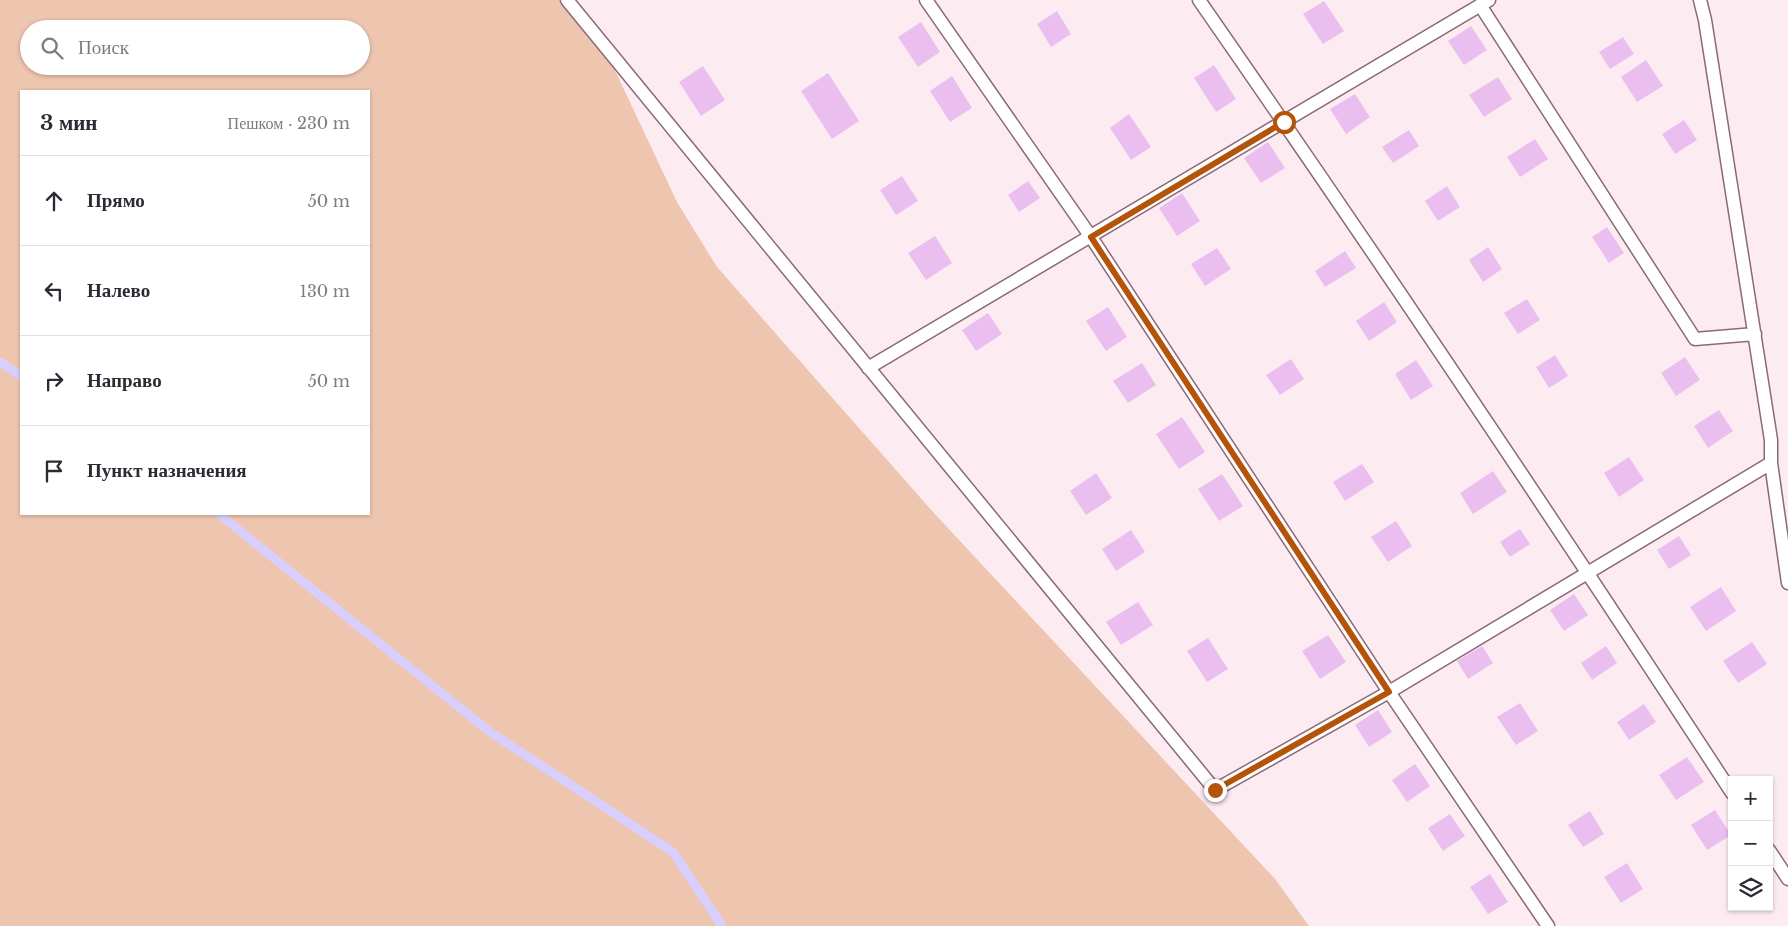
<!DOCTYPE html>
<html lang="ru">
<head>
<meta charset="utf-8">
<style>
	:root { --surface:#fff; --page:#f7f7f7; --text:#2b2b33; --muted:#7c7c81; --line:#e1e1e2 }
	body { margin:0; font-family:"Libre Baskerville",serif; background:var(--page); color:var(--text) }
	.controls { position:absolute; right:15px; bottom:15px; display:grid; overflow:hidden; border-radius:0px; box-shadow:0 1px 4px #0004 }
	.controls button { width:45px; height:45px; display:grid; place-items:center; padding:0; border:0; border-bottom:1px solid var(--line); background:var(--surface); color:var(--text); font:25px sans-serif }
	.stop { position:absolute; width:15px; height:15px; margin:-11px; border:4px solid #b45309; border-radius:50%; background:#fff }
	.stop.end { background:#b45309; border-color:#fff; box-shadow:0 1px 5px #0008 }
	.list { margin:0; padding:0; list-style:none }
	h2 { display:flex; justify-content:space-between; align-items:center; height:65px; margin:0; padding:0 20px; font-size:21px }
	h2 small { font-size:16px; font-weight:400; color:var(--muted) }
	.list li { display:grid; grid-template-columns:32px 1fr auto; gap:15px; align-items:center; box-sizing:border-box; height:90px; padding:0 20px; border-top:1px solid var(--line) }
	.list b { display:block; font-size:19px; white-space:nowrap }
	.list em { font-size:16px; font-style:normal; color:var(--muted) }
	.icon { flex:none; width:28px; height:28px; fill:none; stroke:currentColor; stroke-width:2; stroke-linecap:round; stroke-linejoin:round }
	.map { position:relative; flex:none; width:1788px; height:926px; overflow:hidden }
	.search { position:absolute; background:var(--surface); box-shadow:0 1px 4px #0004; left:20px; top:20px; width:350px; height:55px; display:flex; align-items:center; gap:12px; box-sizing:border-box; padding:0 18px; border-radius:28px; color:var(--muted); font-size:19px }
	.panel { position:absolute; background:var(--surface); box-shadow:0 1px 4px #0004; left:20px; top:90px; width:350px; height:425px; border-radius:0px }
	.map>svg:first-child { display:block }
	.green { fill:#eec5ae; fill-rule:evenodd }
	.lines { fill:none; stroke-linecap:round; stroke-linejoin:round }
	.stream { stroke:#d8cffe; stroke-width:9 }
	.building { fill:#eabfef }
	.lane-casing { stroke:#8b6977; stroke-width:15 }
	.lane { stroke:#fff; stroke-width:12 }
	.route { stroke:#b45309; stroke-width:6 }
</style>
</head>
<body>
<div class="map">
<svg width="1788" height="926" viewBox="0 0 1788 926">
	<rect width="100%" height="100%" fill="#fcecf2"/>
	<path class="green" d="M0 0H560L604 47 677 202 717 267 933 512 1275 879 1309 926H0ZM29 29H361V66H29ZM21 91H369V514H21Z"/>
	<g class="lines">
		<path class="stream" d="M0 362 21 376
			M219 514 490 732 673 852 722 926"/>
	</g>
	<path class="building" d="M1324 1 1344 31 1323 44 1303 14Z
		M1057 11 1071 34 1051 47 1037 24Z
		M921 22 940 52 918 67 898 37Z
		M1471 26 1487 50 1464 65 1448 41Z
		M1623 37 1634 54 1610 69 1599 52Z
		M1646 60 1663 86 1637 102 1621 77Z
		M1214 65 1236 99 1216 112 1194 78Z
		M703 66 725 100 701 116 679 82Z
		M828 73 859 121 832 139 801 91Z
		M952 76 972 108 950 122 930 91Z
		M1498 77 1512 99 1484 117 1469 95Z
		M1355 94 1370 117 1346 134 1330 109Z
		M1129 114 1151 147 1131 160 1110 128Z
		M1684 120 1697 140 1675 154 1662 134Z
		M1409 130 1419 146 1393 163 1382 147Z
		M1535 139 1548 159 1520 177 1507 157Z
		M1268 142 1285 168 1261 183 1244 158Z
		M902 176 918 201 896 215 880 190Z
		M1028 181 1040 198 1019 212 1008 195Z
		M1447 186 1460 207 1438 221 1425 201Z
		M1182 193 1200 221 1177 236 1159 208Z
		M1607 227 1624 253 1609 263 1592 237Z
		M935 236 952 263 926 280 908 253Z
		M1488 247 1502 269 1483 282 1469 260Z
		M1217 248 1231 269 1205 286 1191 264Z
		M1345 251 1356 268 1325 287 1315 271Z
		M1527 299 1540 320 1518 334 1504 313Z
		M1384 302 1397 322 1369 341 1356 321Z
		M1108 307 1127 337 1106 351 1086 321Z
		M988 313 1002 334 976 351 962 330Z
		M1555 355 1568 376 1549 388 1536 367Z
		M1685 357 1700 380 1676 396 1661 373Z
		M1291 359 1304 379 1280 395 1266 375Z
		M1416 360 1433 386 1411 400 1395 374Z
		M1142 363 1156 385 1128 403 1113 381Z
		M1719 410 1733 431 1708 448 1694 426Z
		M1182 417 1205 452 1179 469 1156 434Z
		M1629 457 1644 480 1619 497 1604 473Z
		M1362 464 1374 482 1345 501 1333 482Z
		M1493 471 1507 492 1473 514 1460 493Z
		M1096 473 1112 498 1086 515 1070 491Z
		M1222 474 1243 506 1219 521 1198 489Z
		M1396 521 1412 546 1388 562 1371 537Z
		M1520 529 1530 544 1510 557 1500 542Z
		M1131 530 1145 552 1116 571 1102 549Z
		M1679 536 1691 555 1669 569 1657 550Z
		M1721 587 1736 611 1706 631 1690 607Z
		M1574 594 1588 615 1564 631 1550 610Z
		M1138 602 1153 625 1121 645 1106 622Z
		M1328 635 1346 662 1320 679 1302 651Z
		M1208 638 1228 669 1207 682 1187 651Z
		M1752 642 1767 664 1738 683 1723 661Z
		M1482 646 1493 663 1468 679 1457 661Z
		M1606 646 1617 663 1592 680 1581 663Z
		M1520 703 1538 731 1516 745 1497 717Z
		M1644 704 1656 722 1629 740 1617 722Z
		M1378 710 1392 732 1369 747 1355 725Z
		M1687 757 1704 782 1676 800 1659 775Z
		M1415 764 1430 786 1407 802 1392 780Z
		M1715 810 1731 835 1707 850 1691 825Z
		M1590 811 1604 834 1583 847 1568 825Z
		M1450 814 1465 836 1443 851 1428 828Z
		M1627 863 1643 889 1621 903 1604 877Z
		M1490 874 1508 902 1488 914 1470 887Z"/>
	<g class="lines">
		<defs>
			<path id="lane" d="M567 0 1215 790 1389 692 1771 463V440L1705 20 1700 0
				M926 0 1091 237 1389 692 1548 926
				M1199 0C1381 262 1558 526 1732 793
				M1480 5 1695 339 1755 334
				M868 368 1489 0
				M1771 463 1788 583
				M1769 850 1788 879"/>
		</defs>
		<use href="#lane" class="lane-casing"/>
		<use href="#lane" class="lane"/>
	</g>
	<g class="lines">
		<path class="route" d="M1215 790 1389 692 1091 237 1284 122"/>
	</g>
</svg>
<div class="controls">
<button>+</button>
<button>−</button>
<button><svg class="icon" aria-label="layers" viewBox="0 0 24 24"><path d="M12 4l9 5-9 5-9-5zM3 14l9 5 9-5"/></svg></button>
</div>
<div class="stop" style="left:1284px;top:122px"></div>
<div class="stop end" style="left:1215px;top:790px"></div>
<div class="search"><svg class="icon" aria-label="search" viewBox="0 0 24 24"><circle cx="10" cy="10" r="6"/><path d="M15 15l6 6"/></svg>Поиск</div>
<section class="panel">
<h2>3 мин<small>Пешком · 230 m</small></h2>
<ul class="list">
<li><svg class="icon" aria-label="ahead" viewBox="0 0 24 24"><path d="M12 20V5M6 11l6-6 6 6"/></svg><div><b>Прямо</b></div><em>50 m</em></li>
<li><svg class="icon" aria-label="left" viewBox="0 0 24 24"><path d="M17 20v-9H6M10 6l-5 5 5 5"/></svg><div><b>Налево</b></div><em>130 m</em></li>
<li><svg class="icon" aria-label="right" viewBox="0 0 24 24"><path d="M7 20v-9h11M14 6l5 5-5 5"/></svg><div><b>Направо</b></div><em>50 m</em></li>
<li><svg class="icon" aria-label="arrive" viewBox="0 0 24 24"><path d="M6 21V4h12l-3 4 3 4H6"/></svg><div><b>Пункт назначения</b></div></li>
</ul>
</section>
</div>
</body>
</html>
